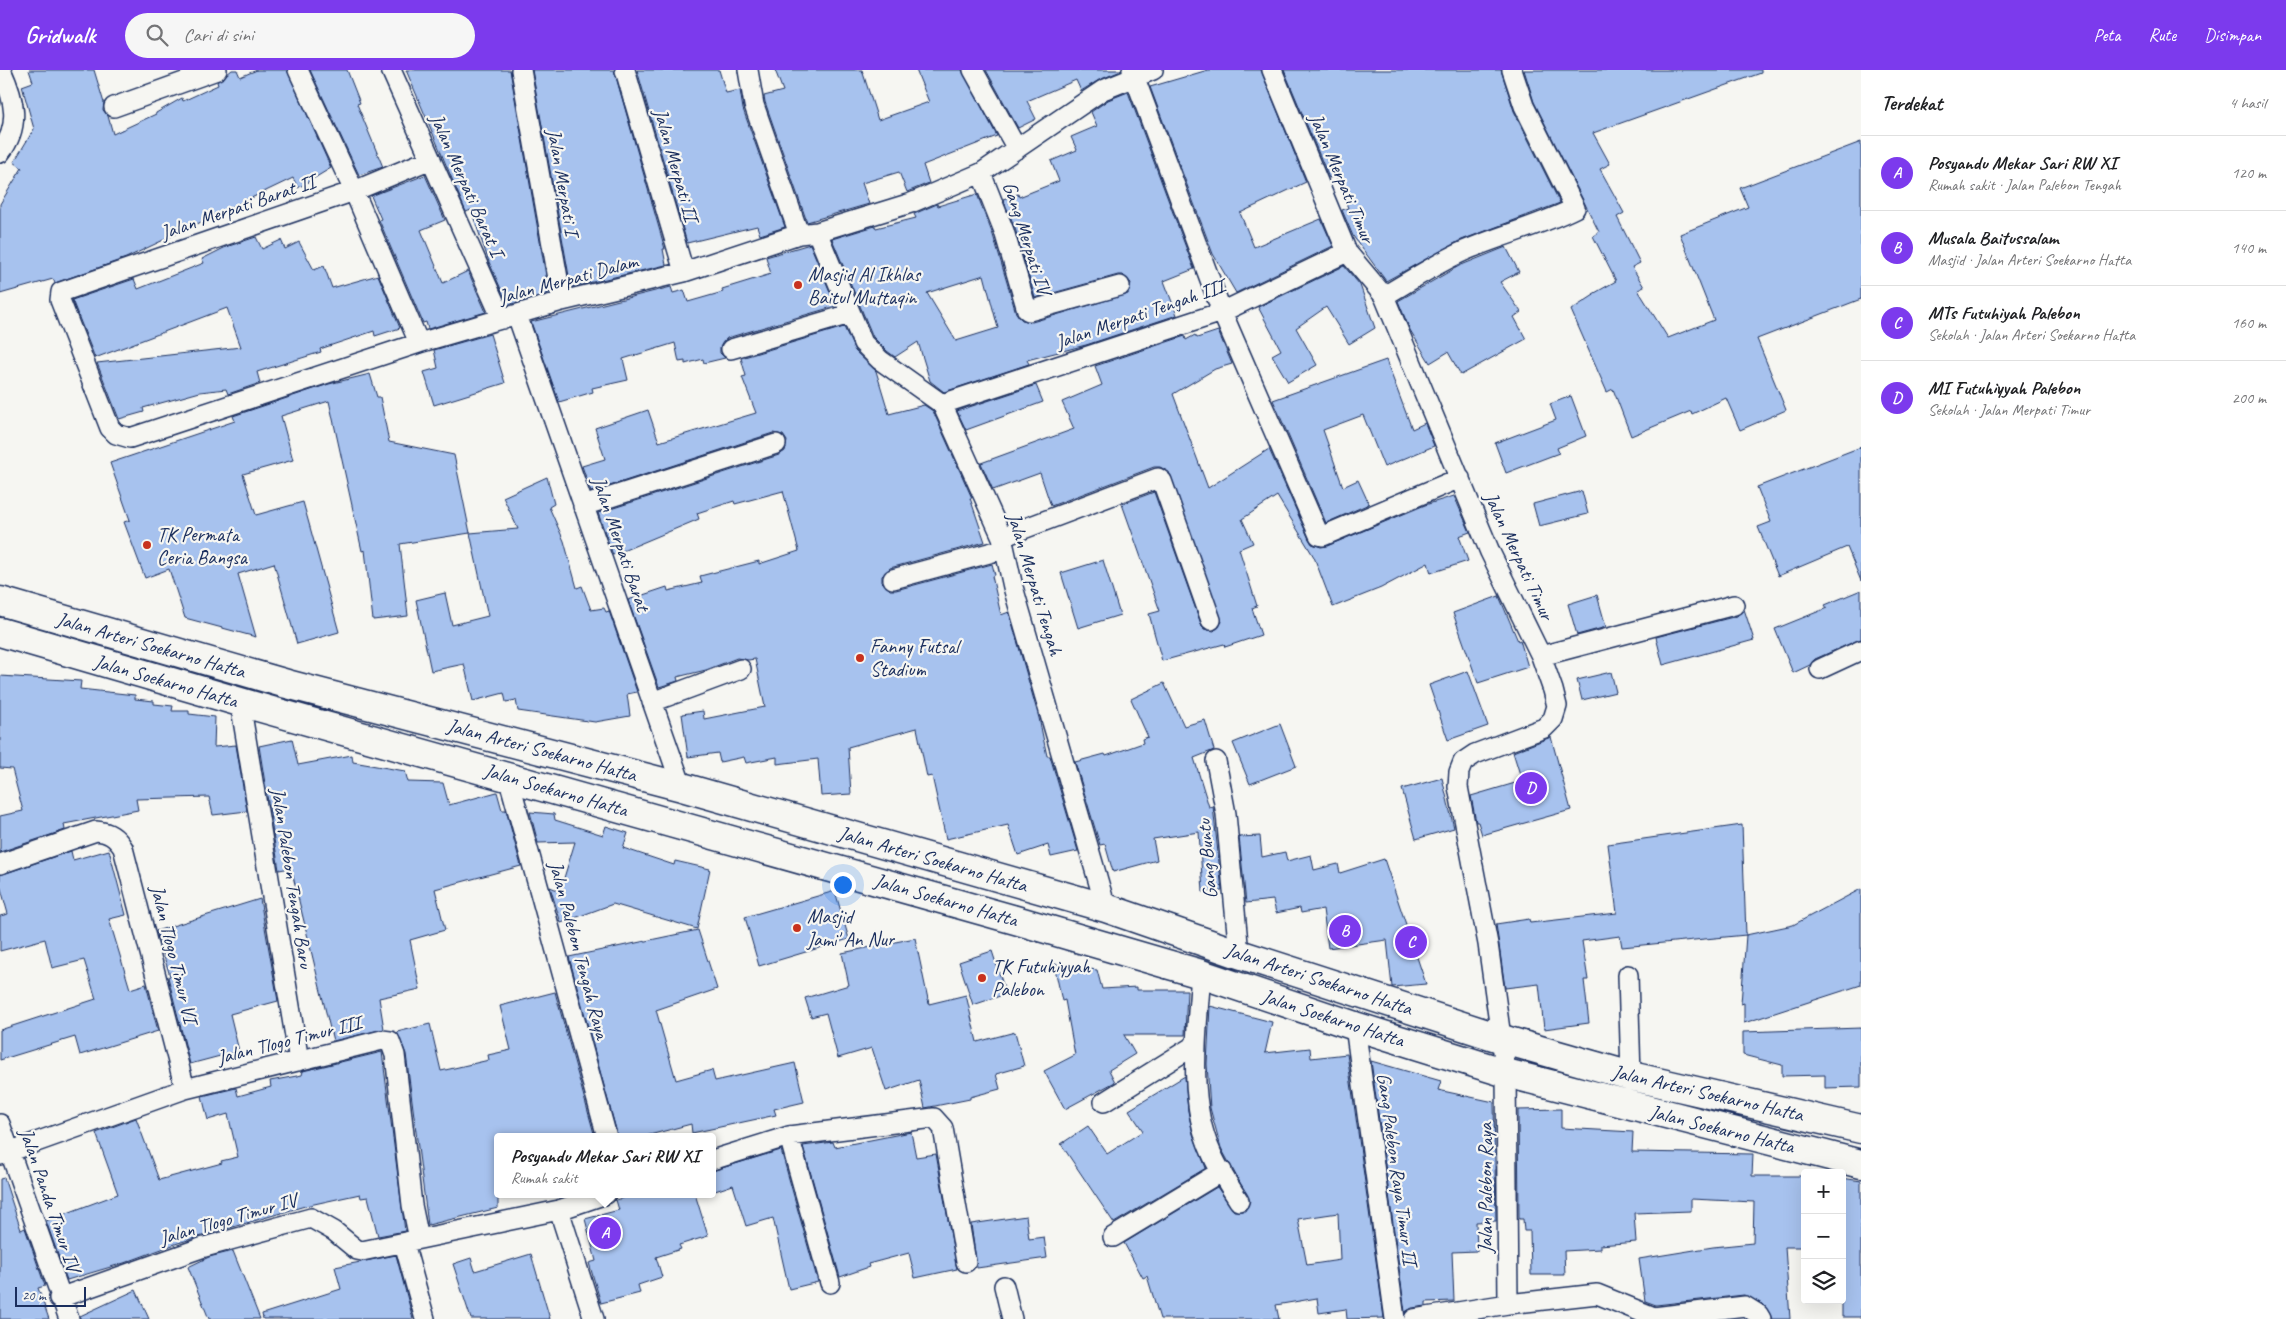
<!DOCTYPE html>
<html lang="id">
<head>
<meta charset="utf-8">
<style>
	:root { --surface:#fff; --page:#f6f6f6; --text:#202124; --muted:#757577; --line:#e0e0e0; --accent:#7c3aed }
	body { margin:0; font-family:Caveat,sans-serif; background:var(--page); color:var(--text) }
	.controls { position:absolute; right:15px; bottom:15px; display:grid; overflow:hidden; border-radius:5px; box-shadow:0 5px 20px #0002 }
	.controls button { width:45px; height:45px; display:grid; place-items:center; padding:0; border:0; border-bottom:1px solid var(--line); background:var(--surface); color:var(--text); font:25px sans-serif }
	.scale { position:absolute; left:15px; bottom:12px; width:71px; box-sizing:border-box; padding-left:5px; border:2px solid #1b2f5e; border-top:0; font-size:14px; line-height:18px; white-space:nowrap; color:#1b2f5e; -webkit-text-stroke:4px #f6f6f2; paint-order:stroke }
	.you { position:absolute; left:842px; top:814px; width:18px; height:18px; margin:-12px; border:4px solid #fff; border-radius:50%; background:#1a73e8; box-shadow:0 0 0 8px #1a73e833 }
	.badge { display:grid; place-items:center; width:32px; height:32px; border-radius:50%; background:var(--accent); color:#fff; font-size:16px; font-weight:700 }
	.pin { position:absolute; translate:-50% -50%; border:2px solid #fff; box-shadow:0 1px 5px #0006 }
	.popup { position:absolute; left:494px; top:1063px; width:222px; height:65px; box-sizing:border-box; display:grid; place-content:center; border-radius:5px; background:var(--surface); filter:drop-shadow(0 1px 4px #0005); font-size:16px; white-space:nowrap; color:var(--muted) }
	.popup b { font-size:19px; color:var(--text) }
	.popup::after { content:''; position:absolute; left:50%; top:100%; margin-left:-10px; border:10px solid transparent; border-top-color:var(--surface) }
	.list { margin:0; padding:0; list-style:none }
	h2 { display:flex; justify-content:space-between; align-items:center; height:65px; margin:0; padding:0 20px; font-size:21px }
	h2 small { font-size:16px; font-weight:400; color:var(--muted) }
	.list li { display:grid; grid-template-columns:32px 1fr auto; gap:15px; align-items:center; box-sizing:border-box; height:75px; padding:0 20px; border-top:1px solid var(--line) }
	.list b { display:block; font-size:19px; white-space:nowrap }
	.list p { margin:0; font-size:16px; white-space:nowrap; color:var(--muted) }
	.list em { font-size:16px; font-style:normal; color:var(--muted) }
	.icon { flex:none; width:28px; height:28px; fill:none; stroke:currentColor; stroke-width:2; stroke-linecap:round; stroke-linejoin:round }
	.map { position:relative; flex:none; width:1861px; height:1249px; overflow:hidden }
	header { display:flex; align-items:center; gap:30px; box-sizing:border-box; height:70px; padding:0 25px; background:var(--accent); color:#fff }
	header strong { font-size:24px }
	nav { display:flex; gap:28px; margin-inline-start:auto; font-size:18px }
	.search { width:350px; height:45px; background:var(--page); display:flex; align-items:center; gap:12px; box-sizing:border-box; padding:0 18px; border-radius:28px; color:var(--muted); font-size:19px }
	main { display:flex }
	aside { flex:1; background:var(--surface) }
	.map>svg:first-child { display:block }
	.building { fill:#a7c2ee; stroke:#1b2f5e; fill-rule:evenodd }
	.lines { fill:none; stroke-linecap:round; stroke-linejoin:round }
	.minor-casing { stroke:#1b2f5e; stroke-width:22 }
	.primary-casing { stroke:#1b2f5e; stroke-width:31 }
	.minor { stroke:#f6f6f2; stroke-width:19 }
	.primary { stroke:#f6f6f2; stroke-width:28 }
	.poi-dot { fill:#c8321e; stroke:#f6f6f2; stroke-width:2 }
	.labels { text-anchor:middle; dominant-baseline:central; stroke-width:4.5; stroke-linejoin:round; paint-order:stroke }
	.street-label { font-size:20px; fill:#1b2f5e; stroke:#f6f6f2 }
	.poi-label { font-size:20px; fill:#1b2f5e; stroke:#f6f6f2; text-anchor:start }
</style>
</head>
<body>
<header>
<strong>Gridwalk</strong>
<div class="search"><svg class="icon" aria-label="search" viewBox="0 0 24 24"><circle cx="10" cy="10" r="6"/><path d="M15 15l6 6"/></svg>Cari di sini</div>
<nav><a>Peta</a><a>Rute</a><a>Disimpan</a></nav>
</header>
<main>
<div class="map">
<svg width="1861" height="1249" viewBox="0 0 1861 1249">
	<rect width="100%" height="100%" fill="#f6f6f2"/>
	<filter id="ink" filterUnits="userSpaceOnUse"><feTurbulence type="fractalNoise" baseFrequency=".02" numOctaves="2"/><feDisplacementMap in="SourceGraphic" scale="10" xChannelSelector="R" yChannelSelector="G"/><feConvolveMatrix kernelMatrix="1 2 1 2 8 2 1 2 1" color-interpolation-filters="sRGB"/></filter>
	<g filter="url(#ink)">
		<path class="building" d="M29 0H94L104 33 103 40 108 46 113 64 156 44V43L182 28 183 31 218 15 217 12 232 0H237L240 7 257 0H287L331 98 298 118 293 108 126 188 55 213 53 209 0 224V134L22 98 14 92 34 59 22 16 33 12Z
			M310 0H347L360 33 357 34 383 97 359 105Z
			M406 0H510L549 223 508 235 489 192 471 140 466 142Z
			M532 0H614L665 179H663L666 195 571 217Z
			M637 0H719L726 23 740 20 743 39 785 157 760 165 757 156 687 173Z
			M775 0H862L878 50 929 32 916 0H962L997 66 923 95 929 113 907 122 899 102 862 113 869 134 807 152 765 32 764 26 783 21Z
			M986 0H1121V1L1099 10 1081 21 1076 10 1027 31 1036 49 1018 58Z
			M1208 0H1261L1306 112 1240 143 1254 177 1321 149 1333 176 1236 223 1213 184 1150 17Z
			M1284 0H1501L1514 41 1560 133 1459 171 1386 211 1353 166 1342 140 1348 138 1336 106 1329 108Z
			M1524 0H1761V3L1593 63 1610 94 1600 99 1624 143 1617 147 1640 193 1632 197 1644 217 1638 220 1668 268 1714 250 1680 164 1748 137 1740 118 1861 72V229L1757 269 1786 340 1740 360 1726 328 1692 344 1691 341 1631 366 1613 319 1607 322 1571 240 1594 225 1593 224 1616 211 1593 166 1599 162 1534 32Z
			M1128 22 1194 199 1164 211 1177 245 1086 275 1027 290 1029 294 944 322 930 311 918 272 895 287 887 281 873 267 832 169 875 156 876 158 916 148 914 144 937 134 938 136 977 124 993 165 1016 243 1022 250 1032 252 1128 224 1131 213 1123 205H1118L1035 228 1015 158 1003 129 1018 124 1019 127 1059 111 1051 91 1077 80 1071 67 1097 56 1091 42 1108 30ZM984 205 998 258 956 271 927 223Z
			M425 105 445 150 421 160 443 213 468 201 486 242 428 259 426 252 423 253 379 150 381 149 371 126Z
			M256 167 262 179 281 170 285 179 299 172 314 200 324 196 332 218 378 205 400 258 375 266 374 261 320 279 321 282 257 302 260 313 228 324 226 319 200 322 143 338 144 342 119 349 97 293 241 277 227 238 95 288 72 230 134 209 138 219 204 193 202 189 226 177Z
			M810 174 836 236 727 268 720 277V283L725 288 704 293 703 289 685 294V291L679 292 675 273 623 289 628 310 592 318 593 322 559 332 531 252 671 217 673 223 684 220 688 232 723 222 722 219 771 204 766 187Z
			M1506 177 1519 202 1500 212 1521 242 1514 247 1526 269 1461 305 1448 282 1430 293 1410 260 1398 231 1459 196Z
			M1344 196 1360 215 1375 258 1349 274 1326 237 1296 258 1317 295 1288 312 1272 285 1281 280 1258 237Z
			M844 257 855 281 876 301 889 344 924 335 933 341 972 428H970L985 472 890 498 882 506V512L890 520H896L992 494 995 505 992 506 1001 545 1009 542 1039 648 1047 686H1050L1078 781 1051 787 1048 775 1018 785 1008 755 946 769 932 706 927 707 917 658 848 677 851 724 821 726 818 689 777 694V687L746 693 744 687 720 692 718 683 688 687 682 644 703 641 704 649 765 637 755 589 748 590 737 588 706 600 677 607 678 611 659 617 628 530 667 517 668 521 702 513 700 506 759 491V494L799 481 783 421 735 434 734 431 697 443 699 449 613 485 598 443 779 385 785 381 787 371 783 365 773 363 591 422 582 396 605 389 595 358 648 340 659 372 756 343 742 307 746 306 741 288Z
			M1218 261 1232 294 1215 299 1173 324 1208 418 1269 379 1309 469 1312 474 1321 477 1327 476 1425 435 1454 426 1470 462 1459 466 1468 491 1431 503 1428 493 1381 518 1333 537 1314 487 1277 426 1242 449 1253 473 1239 479 1257 536 1252 538 1261 565 1225 577 1224 574 1162 591 1149 544 1160 541 1122 434 1154 422 1201 554 1204 559 1214 561 1222 552 1169 402 1160 397H1154L1051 436 1040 403 993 420 981 393 1074 359 1062 332 1102 315 1095 296 1185 266 1186 270 1195 265 1197 268Z
			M490 264 505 313 434 335 424 302 438 298 434 280Z
			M1386 290 1412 359 1425 353 1434 376 1384 397 1363 345 1323 360 1343 417 1358 410 1369 434 1326 453 1273 330Z
			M370 304 377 327H380L389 372 454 385 470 463 400 474 408 546 373 550 365 480 362 481 329 331 281 346 293 390 243 404 256 445 303 432 339 562 297 574 274 493 238 504 256 567 185 548 169 499 145 508 124 452 130 450 110 393 235 351 233 346 329 314Z
			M1036 315 1043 332 966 360 957 341Z
			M1571 326 1586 366 1557 378 1559 383 1506 403 1495 373 1556 350 1550 334Z
			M1861 377V511L1847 477 1778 506 1758 457 1771 452 1757 417Z
			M547 407 554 434 549 437 564 471 577 518 582 516 591 540 604 538 606 542 609 541 637 622 627 624 630 646 595 652 518 641 516 630 506 632 504 623 473 631 464 594 431 601 416 530 445 523 452 555 488 546 470 463 518 459 503 427Z
			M1582 421 1588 444 1539 456 1533 434Z
			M1103 490 1120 545 1078 558 1061 503Z
			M1861 520V569L1815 589 1810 595 1793 603 1775 559 1827 538 1825 535Z
			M1597 525 1606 557 1577 565 1568 534Z
			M1499 526 1518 571 1520 570 1528 597 1478 613 1453 543Z
			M1744 539 1754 570 1663 595 1656 567 1737 546Z
			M1468 601 1488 656 1448 670 1429 615Z
			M1611 602 1616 622 1582 630 1577 610Z
			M0 606 81 611 80 619 135 625V629L154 631V634L173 636 172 641H189V644L215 647 214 677 236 675 247 741 213 745 209 727 136 729 138 740 64 754 65 760 0 782V746L23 741 12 699 0 698Z
			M1164 613 1184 656 1205 650 1214 680 1194 688 1209 737 1213 736 1222 821 1203 822 1199 762 1153 769 1157 790 1113 802 1105 774 1100 775 1075 692 1105 684 1106 686 1143 673 1142 669 1148 667 1131 629Z
			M1280 654 1296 696 1250 714 1233 673Z
			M1551 667 1571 740 1482 765 1478 752H1476L1471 726 1522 711 1513 682Z
			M292 669 298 695 352 685 353 692 405 701 408 712 443 713 449 735 497 722 502 740H506L521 796 435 819 445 860 410 870 420 919 379 928 384 959 333 971 291 798 279 800 259 676Z
			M1442 708 1454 758 1416 769 1402 719Z
			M530 742 554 744 555 750 603 765 606 756 628 763 623 778 674 795 675 791 710 799 697 859 613 834 561 853 550 817 560 821 575 772 538 773Z
			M1742 755 1746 865 1622 877 1620 866 1582 871 1588 910H1584L1589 953 1544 959 1539 914 1505 918 1496 854 1529 849 1530 853 1617 843 1608 774Z
			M1260 766 1262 787 1285 782 1287 791 1311 785 1314 800 1338 794 1340 803 1384 789 1426 914 1392 917 1387 870 1328 878 1323 839 1301 843 1300 838 1276 843 1273 830 1246 833 1239 767Z
			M109 780 126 845 109 849 130 919 146 914 158 961 80 985 75 967 0 990V960L96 929 84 890 52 898 45 869 0 881V846L8 844 0 815V805L71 781 73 790Z
			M1861 819V915L1744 953V933L1741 934 1746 865 1793 855Z
			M835 821 849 869 759 896 745 847Z
			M260 829 278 931 230 944 239 981 190 994 168 907 170 906 156 861Z
			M698 860 717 919 656 940 676 1010 712 1000 715 1011 795 993 804 1032 774 1039 776 1045 692 1063 691 1054 642 1067H618L569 887Z
			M915 868 929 934 966 925 977 972 1015 962 1024 996 996 1004 1000 1019 970 1027V1029L925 1038 919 1010 886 1021 872 978 838 988 826 943 811 947 805 928 849 915 842 883Z
			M992 881 1006 924 973 935 959 892Z
			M1054 894 1097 900 1102 919 1137 917V920H1187L1185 965H1124L1135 984 1109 1000 1115 1012 1065 1039 1044 1001 1075 985 1065 930 1062 931Z
			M555 922 595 1067H498V1138L428 1155 406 984 397 962 430 954 441 1001 489 990 488 985 511 980 500 936Z
			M1210 936 1272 952 1265 983 1310 978 1311 988 1347 984 1384 1248 1347 1249 1346 1239 1319 1243 1317 1228 1276 1235 1279 1249H1160L1147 1206 1143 1208 1124 1173 1217 1117 1234 1141H1245L1250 1131 1221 1078 1210 1038 1207 994ZM1338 1143 1340 1190 1307 1195 1298 1149Z
			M1861 958V1017L1825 1018V1005L1782 1006V995L1743 985V962Z
			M382 982 405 1161 378 1166 368 1127 361 1128 360 1124 305 1136 178 1173 124 1193 67 1210 46 1151 118 1124 96 1063 136 1048 159 1110 222 1093 221 1091 238 1087 228 1044 208 1050 202 1026 236 1018 238 1026 271 1017 270 1011 302 1005 303 1001Z
			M1371 991 1441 1011 1438 1020 1494 1032 1496 1151 1476 1152 1477 1181 1452 1182 1454 1231 1426 1232V1236L1412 1238 1405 1242Z
			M1185 1006 1188 1041 1193 1064 1206 1098 1114 1153 1061 1074 1088 1056 1107 1084 1143 1061 1129 1040Z
			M1561 1039V1058L1633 1062 1632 1082 1753 1084 1752 1106H1805V1177H1785L1790 1249H1772L1764 1235 1744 1225 1656 1235 1645 1231 1639 1189 1713 1177 1753 1173 1754 1132 1691 1129V1141L1634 1143 1636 1172 1600 1175V1179L1564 1181 1565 1205H1531L1530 1161H1524L1523 1149H1519L1518 1040Z
			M911 1062 916 1087 936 1084 957 1199 915 1208 909 1183 868 1194 869 1197 840 1207 803 1076 833 1072 835 1077Z
			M781 1080 818 1212 789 1219 773 1148 746 1156 733 1115 712 1122V1101Z
			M4 1108 21 1160 25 1158 45 1216 38 1218 49 1249H0V1109Z
			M1842 1108 1861 1111V1247H1842Z
			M636 1124H695L708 1166 679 1175 681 1179 656 1187 662 1207 638 1215 640 1223 601 1233 589 1193 596 1191 585 1149 619 1140 616 1130Z
			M1026 1146 1029 1169 1044 1167 1047 1188 977 1198 971 1154Z
			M233 1181 260 1249H209L188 1197 209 1187Z
			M531 1184 550 1249H471L453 1194 471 1188 475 1201Z
			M396 1185 413 1249H263L262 1244 341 1219 335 1197Z
			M136 1220 149 1249H80V1246Z"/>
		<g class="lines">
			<defs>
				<path id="minor" d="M298 0 354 121 419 273
					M391 0 502 249
					M521 0 562 231
					M625 0 684 202
					M748 0 754 35 799 164
					M973 0 1017 79
					M1132 0 1222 242 1319 465 1323 466 1460 408
					M1272 0 1347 182 1384 226 1490 482 1541 586 1553 620 1557 636 1553 649 1544 658 1475 684 1463 692 1459 702 1458 717 1488 874 1506 1003 1508 1234
					M114 37 217 0
					M0 83C21 56 15 30 1 0
					M431 89 354 121 61 222 60 230 110 358 116 364 130 368 419 273 562 231 684 202 799 164 817 162 911 133 981 103 1103 20 1153 0
					M981 103 1004 161 1027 240 1029 241 1120 216
					M817 162 863 273 880 290 942 334 1002 467 1013 517 1106 838
					M1384 226C1410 211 1437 193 1464 181 1501 165 1539 156 1575 138L1524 36 1512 0
					M517 245 682 717
					M731 279 850 244
					M942 334 1222 242 1347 182
					M583 436 776 374
					M1002 467 1158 408 1162 411 1211 550
					M893 509 1004 479
					M1541 586 1734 535
					M1820 599 1861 580
					M240 632 299 991
					M652 632 741 599
					M1216 691 1226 744 1239 884
					M508 706 607 1067
					M0 794 96 761C109 762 116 767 123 778L185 1019
					M1201 904C1197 959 1187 1030 1211 1082 1218 1099 1229 1115 1239 1131
					M1628 905 1631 1006
					M1355 956 1395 1249
					M1104 1032 1195 975
					M0 1054 69 1249
					M789 1066 830 1213
					M0 1085 185 1019 382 970 390 971 395 985 412 1135 419 1169
					M712 1090 789 1066 934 1048 943 1058 966 1192
					M559 1140 594 1249
					M1113 1167 1222 1101
					M404 1173 425 1249
					M1004 1216 1012 1249
					M59 1228 201 1178 311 1148 334 1161 357 1180 362 1181 559 1140 606 1124
					M1414 1249 1508 1234 1597 1224 1654 1247 1745 1236 1758 1244 1761 1249"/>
				<path id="primary" d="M0 531 287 614 682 717 1106 838 1239 884 1512 972 1631 1006 1861 1059
					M0 562 240 632 1019 851 1201 904 1355 956 1506 1003 1861 1094"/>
			</defs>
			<use href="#minor" class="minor-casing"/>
			<use href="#primary" class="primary-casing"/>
			<use href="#minor" class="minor"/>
			<use href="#primary" class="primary"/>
		</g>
	</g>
	<g class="poi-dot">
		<circle cx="798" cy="215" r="5"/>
		<circle cx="147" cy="475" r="5"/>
		<circle cx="860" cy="588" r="5"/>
		<circle cx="797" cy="858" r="5"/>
		<circle cx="982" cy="908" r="5"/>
	</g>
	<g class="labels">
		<g class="street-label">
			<text transform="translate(676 95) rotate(74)">Jalan Merpati II</text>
			<text transform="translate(1342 108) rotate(67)">Jalan Merpati Timur</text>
			<text transform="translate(563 112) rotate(80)">Jalan Merpati I</text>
			<text transform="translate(467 115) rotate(66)">Jalan Merpati Barat I</text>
			<text transform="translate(238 137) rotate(-19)">Jalan Merpati Barat II</text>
			<text transform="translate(1027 168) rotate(72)">Gang Merpati IV</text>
			<text transform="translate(568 209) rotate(-15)">Jalan Merpati Dalam</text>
			<text transform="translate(1140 244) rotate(-19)">Jalan Merpati Tengah III</text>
			<text transform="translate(621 474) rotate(71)">Jalan Merpati Barat</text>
			<text transform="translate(1519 486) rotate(65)">Jalan Merpati Timur</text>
			<text transform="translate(1035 514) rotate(73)">Jalan Merpati Tengah</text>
			<text transform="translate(151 575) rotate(16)">Jalan Arteri Soekarno Hatta</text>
			<text transform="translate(166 611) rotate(16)">Jalan Soekarno Hatta</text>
			<text transform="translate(542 680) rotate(15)">Jalan Arteri Soekarno Hatta</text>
			<text transform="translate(556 720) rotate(16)">Jalan Soekarno Hatta</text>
			<text transform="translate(933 789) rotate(16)">Jalan Arteri Soekarno Hatta</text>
			<text transform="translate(1207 789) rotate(-95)">Gang Buntu</text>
			<text transform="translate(292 808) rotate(81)">Jalan Palebon Tengah Baru</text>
			<text transform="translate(946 830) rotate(16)">Jalan Soekarno Hatta</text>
			<text transform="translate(579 880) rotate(75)">Jalan Palebon Tengah Raya</text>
			<text transform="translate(174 884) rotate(76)">Jalan Tlogo Timur VI</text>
			<text transform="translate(1319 909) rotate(18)">Jalan Arteri Soekarno Hatta</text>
			<text transform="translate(1333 948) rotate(18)">Jalan Soekarno Hatta</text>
			<text transform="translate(289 970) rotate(-14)">Jalan Tlogo Timur III</text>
			<text transform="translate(1708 1023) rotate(13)">Jalan Arteri Soekarno Hatta</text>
			<text transform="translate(1722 1059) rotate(14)">Jalan Soekarno Hatta</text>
			<text transform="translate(1397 1099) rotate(82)">Gang Palebon Raya Timur II</text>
			<text transform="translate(1485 1118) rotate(-90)">Jalan Palebon Raya</text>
			<text transform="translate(50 1130) rotate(71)">Jalan Panda Timur IV</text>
			<text transform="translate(228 1149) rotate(-16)">Jalan Tlogo Timur IV</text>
		</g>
		<g class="poi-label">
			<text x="808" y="204">Masjid Al Ikhlas<tspan x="808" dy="23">Baitul Muttaqin</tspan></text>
			<text x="157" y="464">TK Permata<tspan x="157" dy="23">Ceria Bangsa</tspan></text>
			<text x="870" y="576">Fanny Futsal<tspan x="870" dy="23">Stadium</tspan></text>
			<text x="807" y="846">Masjid<tspan x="807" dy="23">Jami' An Nur</tspan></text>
			<text x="992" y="896">TK Futuhiyyah<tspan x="992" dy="23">Palebon</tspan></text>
		</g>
	</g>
</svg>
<div class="controls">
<button>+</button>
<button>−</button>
<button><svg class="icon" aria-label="layers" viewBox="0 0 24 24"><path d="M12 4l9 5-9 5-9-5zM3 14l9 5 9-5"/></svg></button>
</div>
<div class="scale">20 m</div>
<div class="you"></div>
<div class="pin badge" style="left:605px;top:1163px">A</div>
<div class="popup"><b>Posyandu Mekar Sari RW XI</b>Rumah sakit</div>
<div class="pin badge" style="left:1345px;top:861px">B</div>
<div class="pin badge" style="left:1411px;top:872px">C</div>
<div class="pin badge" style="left:1531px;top:718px">D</div>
</div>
<aside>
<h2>Terdekat<small>4 hasil</small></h2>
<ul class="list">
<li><span class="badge">A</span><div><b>Posyandu Mekar Sari RW XI</b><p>Rumah sakit · Jalan Palebon Tengah</p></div><em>120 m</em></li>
<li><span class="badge">B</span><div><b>Musala Baitussalam</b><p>Masjid · Jalan Arteri Soekarno Hatta</p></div><em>140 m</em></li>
<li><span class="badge">C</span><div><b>MTs Futuhiyah Palebon</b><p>Sekolah · Jalan Arteri Soekarno Hatta</p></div><em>160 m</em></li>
<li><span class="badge">D</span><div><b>MI Futuhiyyah Palebon</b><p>Sekolah · Jalan Merpati Timur</p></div><em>200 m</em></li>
</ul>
</aside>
</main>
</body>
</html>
